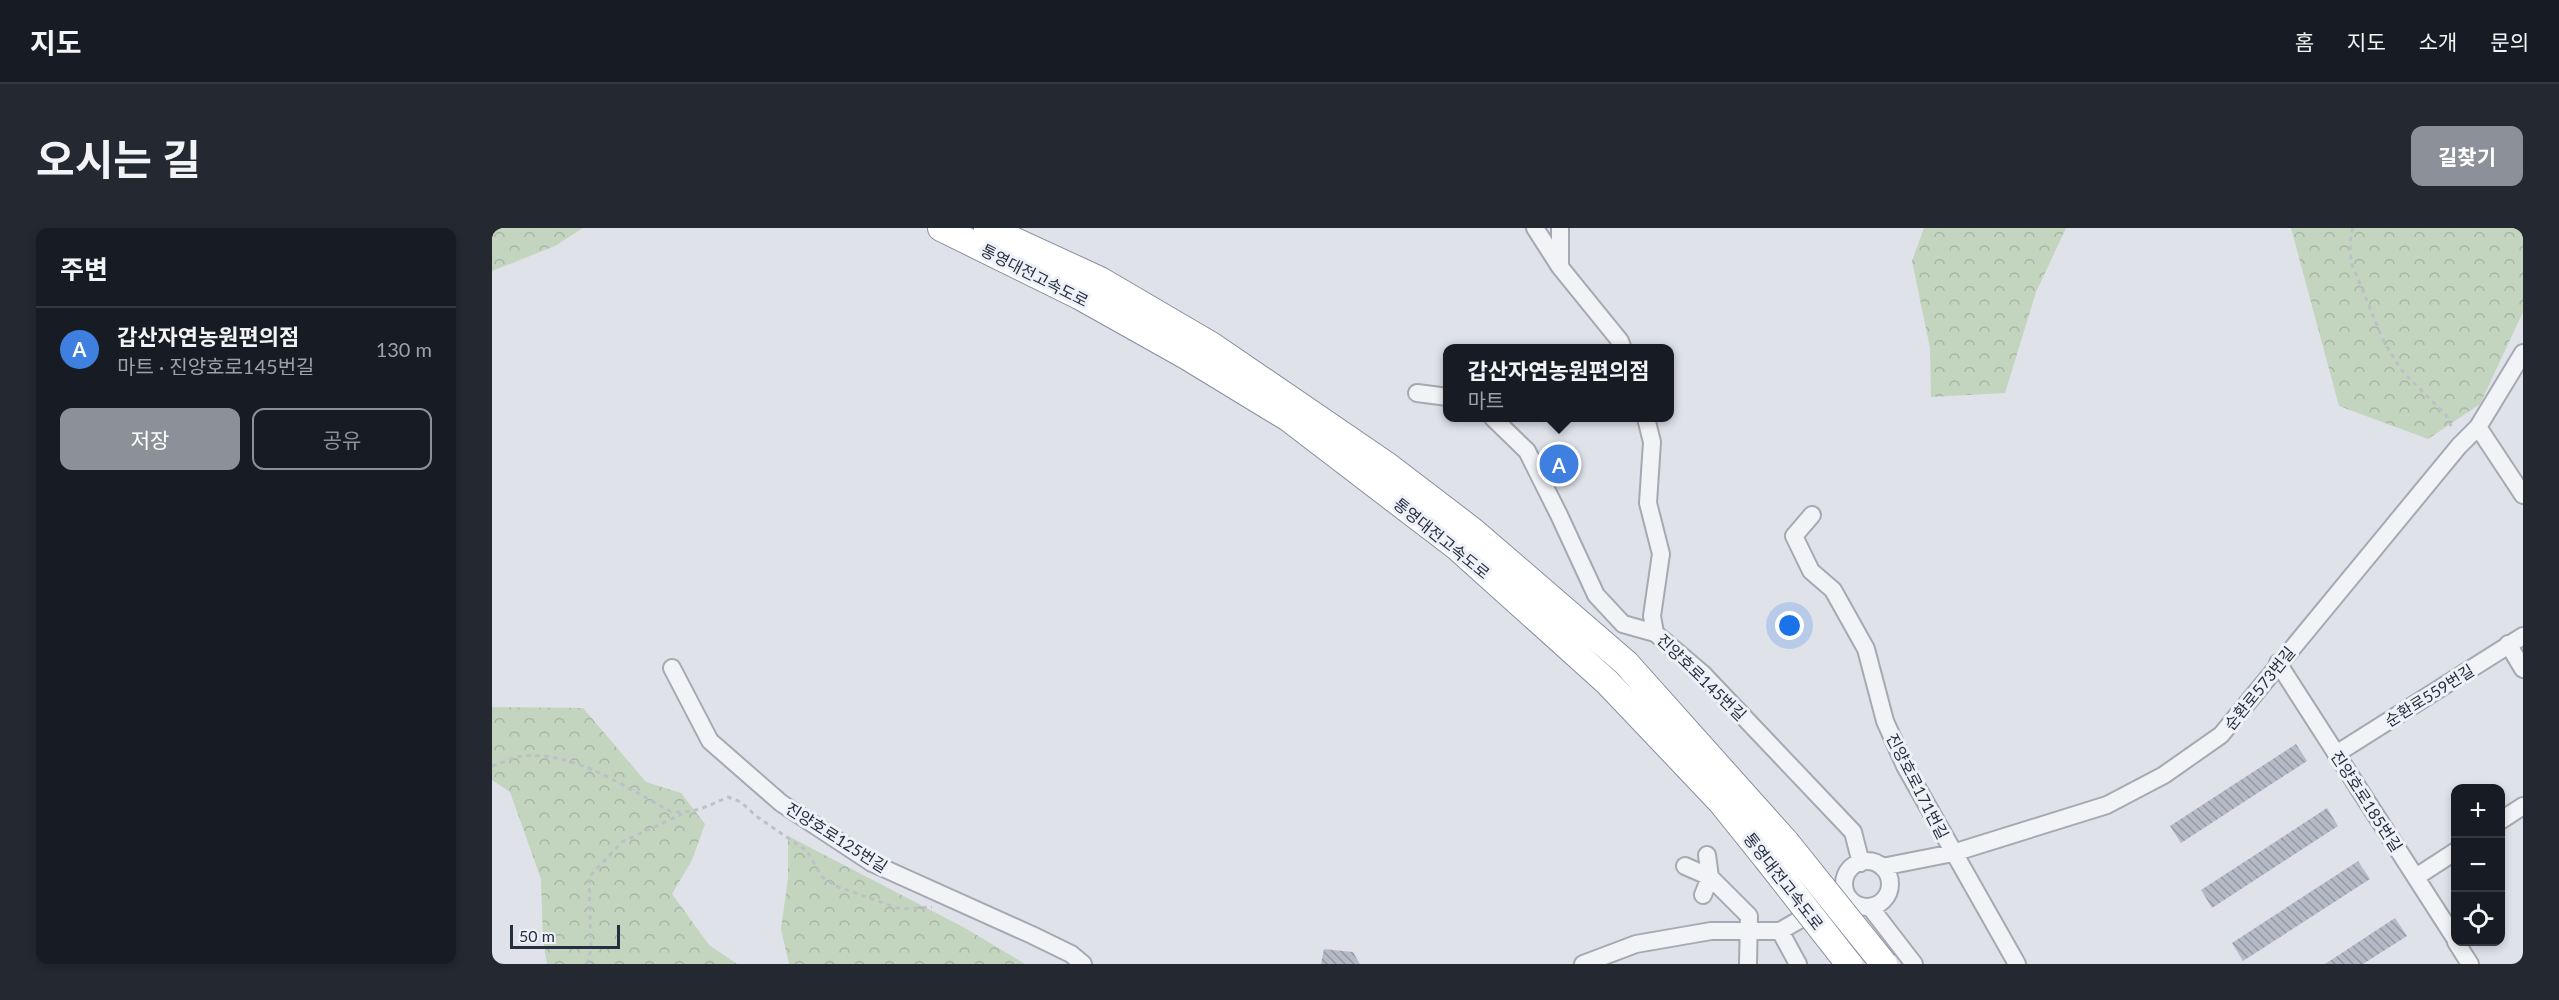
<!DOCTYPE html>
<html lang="ko">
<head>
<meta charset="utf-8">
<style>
	:root { --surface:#171b24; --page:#242831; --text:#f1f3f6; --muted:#9ea1a6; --line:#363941; --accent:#8c9099 }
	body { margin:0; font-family:Lato,"Noto Sans KR",sans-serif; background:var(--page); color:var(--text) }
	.controls { position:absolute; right:18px; bottom:18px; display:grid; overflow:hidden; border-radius:12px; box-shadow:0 3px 9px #0003 }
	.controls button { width:54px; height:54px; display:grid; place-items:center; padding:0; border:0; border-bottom:2px solid var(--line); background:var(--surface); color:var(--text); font:30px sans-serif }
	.scale { position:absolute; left:18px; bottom:15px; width:110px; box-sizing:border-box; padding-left:6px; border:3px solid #262f41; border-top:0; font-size:16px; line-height:21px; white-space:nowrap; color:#262f41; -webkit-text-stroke:4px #eef1f7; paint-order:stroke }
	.you { position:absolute; left:1298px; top:398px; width:21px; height:21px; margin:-15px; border:4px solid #fff; border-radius:50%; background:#1a73e8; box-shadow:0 0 0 9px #1a73e833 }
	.badge { display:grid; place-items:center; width:39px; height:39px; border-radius:50%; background:var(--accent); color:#fff; font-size:20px; font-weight:700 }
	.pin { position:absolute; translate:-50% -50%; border:3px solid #fff; box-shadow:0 2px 6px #0006 }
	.popup { position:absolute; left:951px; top:116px; width:231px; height:78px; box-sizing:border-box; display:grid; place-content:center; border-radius:12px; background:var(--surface); filter:drop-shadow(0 2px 4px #0005); font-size:20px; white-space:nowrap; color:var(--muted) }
	.popup b { font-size:22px; color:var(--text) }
	.popup::after { content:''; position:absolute; left:50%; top:100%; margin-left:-12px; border:12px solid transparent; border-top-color:var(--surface) }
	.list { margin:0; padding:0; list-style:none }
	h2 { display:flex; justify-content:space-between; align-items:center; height:78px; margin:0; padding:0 24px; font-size:26px }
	h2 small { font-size:20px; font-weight:400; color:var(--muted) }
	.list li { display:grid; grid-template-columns:39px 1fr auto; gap:18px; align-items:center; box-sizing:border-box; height:84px; padding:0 24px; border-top:2px solid var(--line) }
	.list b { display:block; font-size:22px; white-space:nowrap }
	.list p { margin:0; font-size:20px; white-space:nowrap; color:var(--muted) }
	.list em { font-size:20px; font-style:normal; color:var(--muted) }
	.actions { display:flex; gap:12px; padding:18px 24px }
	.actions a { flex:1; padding:14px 0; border:2px solid var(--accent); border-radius:12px; text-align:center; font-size:21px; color:var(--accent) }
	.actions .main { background:var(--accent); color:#fff }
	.icon { flex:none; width:33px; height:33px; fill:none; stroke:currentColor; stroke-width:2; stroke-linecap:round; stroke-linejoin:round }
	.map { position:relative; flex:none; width:2031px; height:736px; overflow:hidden; border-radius:12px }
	header { display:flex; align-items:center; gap:36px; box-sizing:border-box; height:84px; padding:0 30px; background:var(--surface); border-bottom:2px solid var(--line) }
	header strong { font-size:28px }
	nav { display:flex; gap:33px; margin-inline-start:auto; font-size:21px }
	.intro { display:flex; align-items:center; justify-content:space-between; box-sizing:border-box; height:144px; padding:0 36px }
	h1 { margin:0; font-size:42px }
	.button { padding:15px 27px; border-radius:12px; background:var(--accent); color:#fff; font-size:21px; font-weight:700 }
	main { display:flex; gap:36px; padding:0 36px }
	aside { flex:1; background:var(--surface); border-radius:12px; box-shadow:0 3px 9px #0003 }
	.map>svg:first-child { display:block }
	.forest { fill:url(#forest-crowns) }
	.building { fill:url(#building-back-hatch) }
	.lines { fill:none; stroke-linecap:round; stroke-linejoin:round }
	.minor-casing { stroke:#a4a9b3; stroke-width:20 }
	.highway-casing { stroke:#858ea1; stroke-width:28 }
	.path { stroke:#bdc0c8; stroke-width:3; stroke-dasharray:4.5 4.5; stroke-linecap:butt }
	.minor { stroke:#f2f3f7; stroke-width:16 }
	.highway { stroke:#fff; stroke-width:26 }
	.highway-bridge-casing { stroke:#858ea1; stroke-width:28; stroke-linecap:butt }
	.highway-bridge { stroke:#fff; stroke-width:26 }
	.labels { text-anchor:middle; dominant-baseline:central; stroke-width:6; stroke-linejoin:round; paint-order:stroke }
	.street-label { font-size:16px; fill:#262f41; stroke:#eef1f7 }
</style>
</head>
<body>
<header>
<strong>지도</strong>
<nav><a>홈</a><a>지도</a><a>소개</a><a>문의</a></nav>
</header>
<div class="intro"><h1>오시는 길</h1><a class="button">길찾기</a></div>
<main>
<aside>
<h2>주변<small></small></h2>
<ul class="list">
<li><span class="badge" style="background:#3f7fe0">A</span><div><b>갑산자연농원편의점</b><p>마트 · 진양호로145번길</p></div><em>130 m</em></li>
</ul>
<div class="actions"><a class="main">저장</a><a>공유</a></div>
</aside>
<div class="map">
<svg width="2031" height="736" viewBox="0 0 2031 736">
	<defs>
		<pattern id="forest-crowns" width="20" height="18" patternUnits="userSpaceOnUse" patternTransform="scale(1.5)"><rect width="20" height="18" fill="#c3d4bf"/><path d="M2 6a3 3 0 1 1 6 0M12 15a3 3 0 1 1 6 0" fill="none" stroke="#a7b6a5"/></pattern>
		<pattern id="building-back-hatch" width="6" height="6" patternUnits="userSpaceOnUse" patternTransform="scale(1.5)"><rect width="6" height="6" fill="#b5bbc6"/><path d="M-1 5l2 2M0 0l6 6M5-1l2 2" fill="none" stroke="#9398a2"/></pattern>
	</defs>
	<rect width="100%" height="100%" fill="#dfe2e9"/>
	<path class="forest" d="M0 0H91L63 18 0 43Z
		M1432 0H1574L1544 64 1513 165 1439 169 1438 120 1420 33Z
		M1799 0H2031V84L1988 176 1936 211 1847 178Z
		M0 479 91 480 154 554 189 565 213 596 200 632 180 666 217 717 245 736H55L51 712 49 651 18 564 0 552Z
		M296 608 473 700 533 736H297L289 701 296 650Z"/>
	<path class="building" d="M1804 516 1815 533 1689 615 1678 598Z
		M1835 580 1846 598 1720 680 1709 662Z
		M1866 633 1878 651 1751 733 1740 715Z
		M1903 690 1915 708 1871 736H1833Z
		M832 721 861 724 868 736H829Z"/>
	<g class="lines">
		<defs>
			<path id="minor" d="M1043 0 1068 39 1128 113 1131 121
				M1068 0V38
				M925 165 956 169
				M1001 190 1035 223 1067 287 1104 367 1131 396 1163 405
				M1154 190 1160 214 1156 275 1169 326 1160 388 1163 405 1210 445 1361 604 1369 635
				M1986 199 2031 267
				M1320 287 1302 308 1319 343 1341 362 1374 421 1393 493 1413 538 1525 736
				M2016 416 2031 441
				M1786 435 1964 712
				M180 440 218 513 289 575 380 635 540 707 579 726 591 736
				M1844 526 2031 408
				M2008 593 2031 578
				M1352 656a23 23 0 1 1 46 0a23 23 0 1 1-46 0Z
				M1193 638 1218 649 1215 627
				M1390 639 1461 625 1615 577 1672 547 1729 507 1967 218 1986 199 2031 125
				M1924 649 1964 623
				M1211 667 1218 649 1257 688 1256 736
				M1378 679 1422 736
				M1288 703 1306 736
				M1964 714 1978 736
				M1091 736 1144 716 1219 703H1288L1354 665"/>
			<path id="highway" d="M449 0 587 68 694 128 796 190 966 320 1115 454 1229 574 1274 630
				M495 0 608 52 719 117 896 238 981 303 1134 435 1294 614"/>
		</defs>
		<use href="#minor" class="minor-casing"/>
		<use href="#highway" class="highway-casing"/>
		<path class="path" d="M1861 0 1858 14 1859 34 1891 112 1910 143 1954 187 1961 202
			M0 538C10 535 21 529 31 528 83 523 134 560 178 583 200 587 216 578 236 569L249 574 264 588 315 623 330 649 344 658 408 681 440 679
			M95 736 99 721 97 649 130 614 190 586"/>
		<use href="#minor" class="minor"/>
		<use href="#highway" class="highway"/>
		<defs>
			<path id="highway-bridge" d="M1294 614 1392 736
				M1274 630 1357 736"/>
		</defs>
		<use href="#highway-bridge" class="highway-bridge-casing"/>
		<use href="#highway-bridge" class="highway-bridge"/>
	</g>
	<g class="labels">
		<g class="street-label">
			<text transform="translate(543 47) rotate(27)">통영대전고속도로</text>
			<text transform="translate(950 310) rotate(39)">통영대전고속도로</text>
			<text transform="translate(1210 449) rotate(44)">진양호로145번길</text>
			<text transform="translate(1767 460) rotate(-51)">순환로573번길</text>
			<text transform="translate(1937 467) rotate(-32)">순환로559번길</text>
			<text transform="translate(1426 558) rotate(63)">진양호로171번길</text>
			<text transform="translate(1875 573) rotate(57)">진양호로185번길</text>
			<text transform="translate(345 609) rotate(32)">진양호로125번길</text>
			<text transform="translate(1292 653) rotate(52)">통영대전고속도로</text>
		</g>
	</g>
</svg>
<div class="controls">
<button>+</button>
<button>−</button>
<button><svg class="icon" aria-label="locate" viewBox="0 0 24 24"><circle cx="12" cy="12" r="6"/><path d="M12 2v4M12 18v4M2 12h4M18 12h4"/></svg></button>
</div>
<div class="scale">50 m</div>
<div class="you"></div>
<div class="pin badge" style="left:1067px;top:236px;background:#3f7fe0">A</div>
<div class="popup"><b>갑산자연농원편의점</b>마트</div>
</div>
</main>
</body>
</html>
